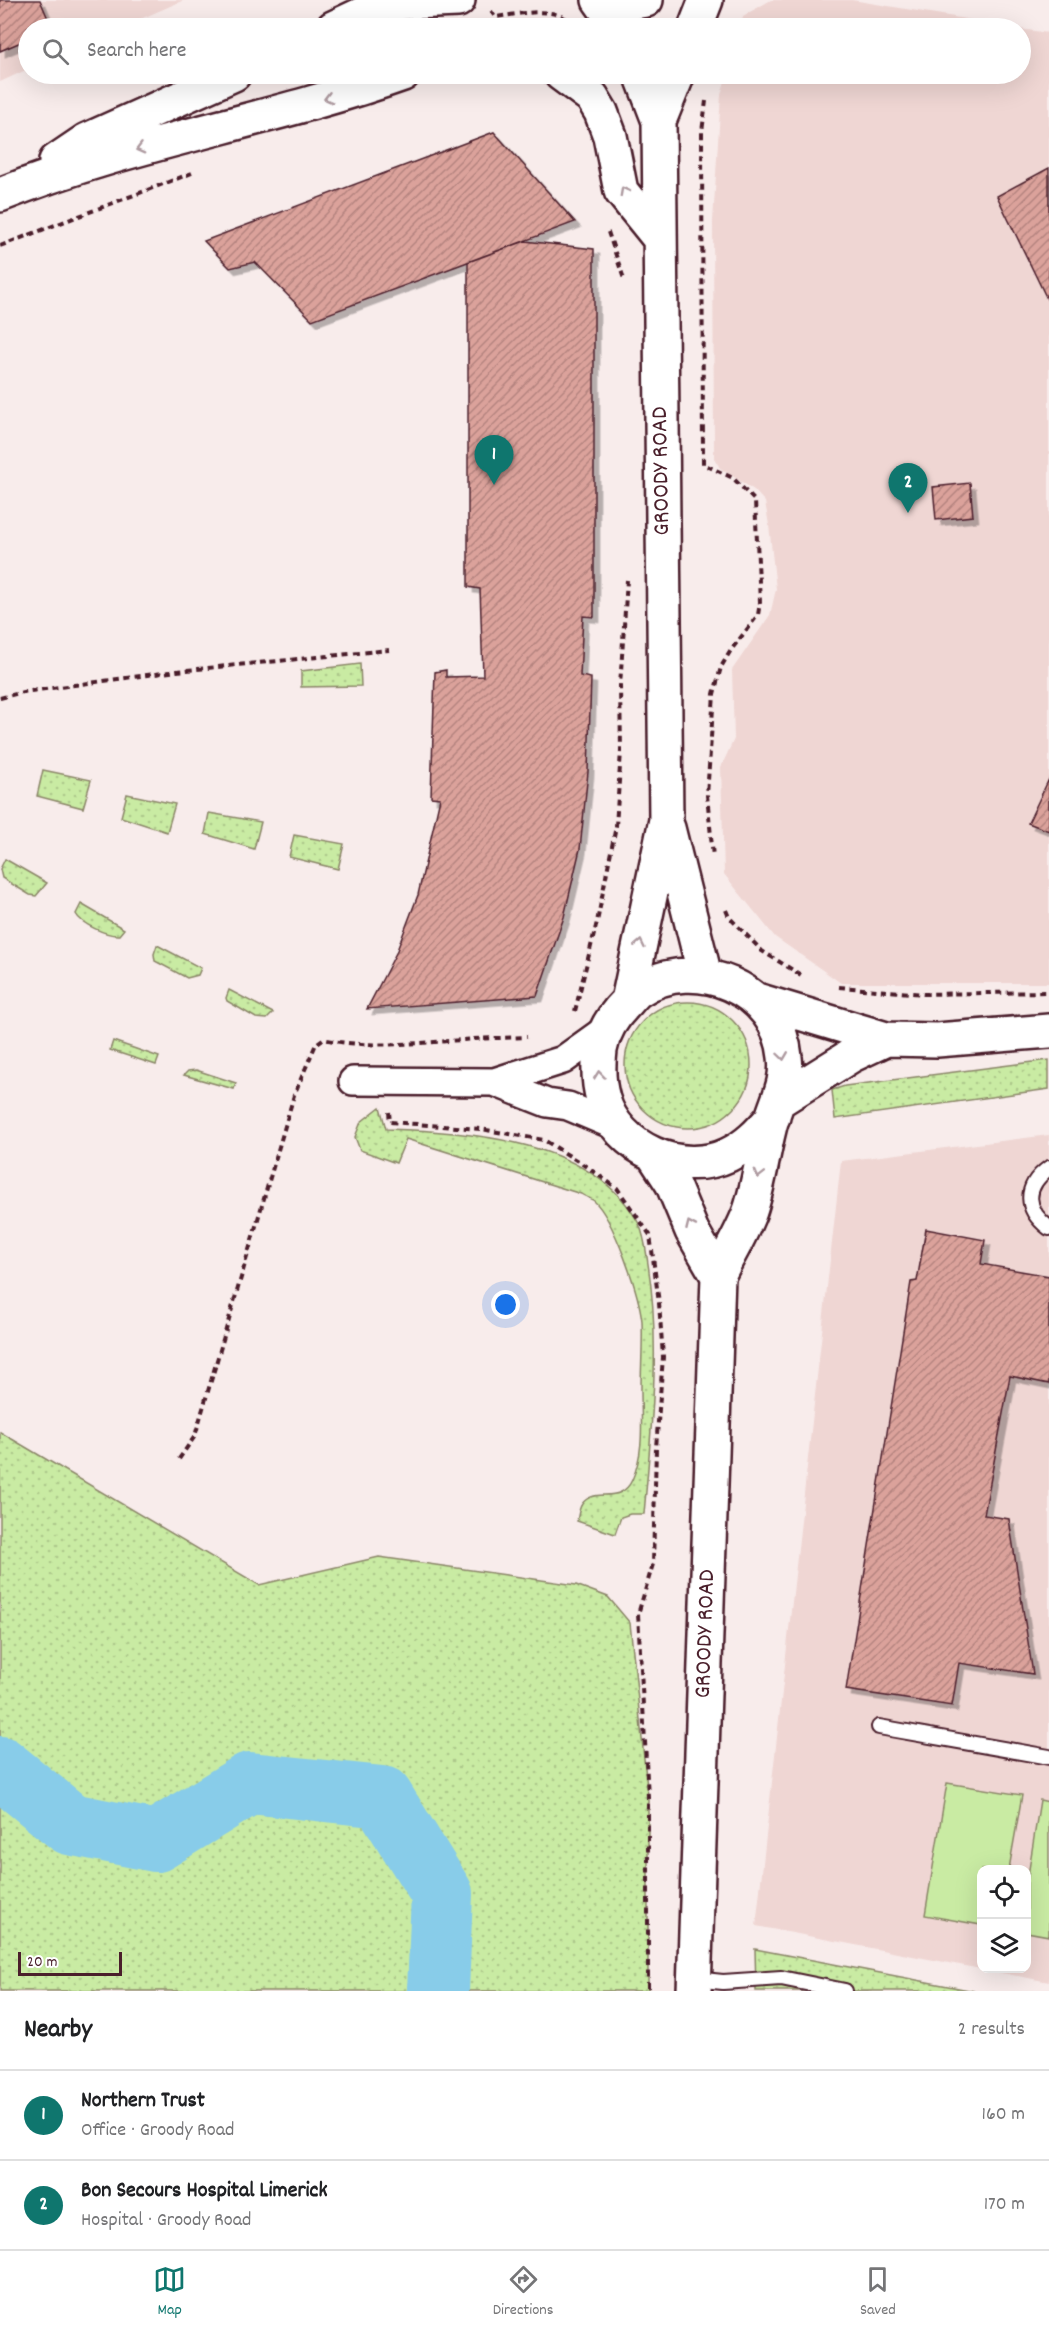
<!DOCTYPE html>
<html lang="en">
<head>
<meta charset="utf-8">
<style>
	:root { --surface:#fff; --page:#f6f6f6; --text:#202124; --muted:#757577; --line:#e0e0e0; --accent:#0f766e }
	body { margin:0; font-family:Dekko,sans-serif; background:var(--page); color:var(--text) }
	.controls { position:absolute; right:18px; bottom:18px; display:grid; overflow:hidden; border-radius:12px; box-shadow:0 6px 24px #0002 }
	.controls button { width:54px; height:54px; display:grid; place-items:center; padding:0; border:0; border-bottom:2px solid var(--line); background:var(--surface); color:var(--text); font:30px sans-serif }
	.scale { position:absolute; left:18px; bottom:15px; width:104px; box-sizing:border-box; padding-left:6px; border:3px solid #4a1f2b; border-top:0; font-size:16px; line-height:21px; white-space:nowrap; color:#4a1f2b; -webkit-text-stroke:4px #fff; paint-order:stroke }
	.you { position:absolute; left:506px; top:1305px; width:21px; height:21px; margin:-15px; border:4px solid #fff; border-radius:50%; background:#1a73e8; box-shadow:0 0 0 9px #1a73e833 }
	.badge { display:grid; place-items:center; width:39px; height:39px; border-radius:50%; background:var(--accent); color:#fff; font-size:20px; font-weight:700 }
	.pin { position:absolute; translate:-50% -50px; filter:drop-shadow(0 2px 3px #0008) }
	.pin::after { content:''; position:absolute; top:32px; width:21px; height:18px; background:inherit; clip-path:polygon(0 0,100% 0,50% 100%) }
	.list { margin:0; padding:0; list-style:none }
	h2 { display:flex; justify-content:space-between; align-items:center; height:78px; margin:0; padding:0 24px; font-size:26px }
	h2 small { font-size:20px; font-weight:400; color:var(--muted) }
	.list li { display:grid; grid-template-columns:39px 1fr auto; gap:18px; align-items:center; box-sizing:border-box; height:90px; padding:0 24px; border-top:2px solid var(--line) }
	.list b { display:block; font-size:22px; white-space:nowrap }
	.list p { margin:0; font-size:20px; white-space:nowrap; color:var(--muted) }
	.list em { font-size:20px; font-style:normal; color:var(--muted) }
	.icon { flex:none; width:33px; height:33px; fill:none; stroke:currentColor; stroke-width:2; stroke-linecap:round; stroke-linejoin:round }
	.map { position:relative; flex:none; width:1049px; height:1991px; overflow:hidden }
	.search { position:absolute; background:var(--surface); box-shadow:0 6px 24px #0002; left:18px; right:18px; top:18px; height:66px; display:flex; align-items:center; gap:15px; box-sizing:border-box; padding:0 21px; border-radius:33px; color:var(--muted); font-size:22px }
	.sheet { height:258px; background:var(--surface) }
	nav { display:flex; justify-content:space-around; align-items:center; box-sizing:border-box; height:84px; border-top:2px solid var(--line); background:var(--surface); font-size:16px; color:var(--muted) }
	nav a { display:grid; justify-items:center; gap:3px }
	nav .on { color:var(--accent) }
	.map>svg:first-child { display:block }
	.built { fill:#efd6d3; fill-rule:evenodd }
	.grass { fill:url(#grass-dots); stroke:#8a8567; stroke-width:1.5 }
	.pitch { fill:#c9eba3; stroke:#8a8567; stroke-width:1.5 }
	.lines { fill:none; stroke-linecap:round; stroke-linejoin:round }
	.river { stroke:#88cce9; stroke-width:62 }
	.building { fill:url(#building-hatch); stroke:#4a1f2b; stroke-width:1.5; filter:url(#shadow) }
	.lane-casing { stroke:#4a1f2b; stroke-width:18 }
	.street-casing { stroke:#4a1f2b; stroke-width:32 }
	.secondary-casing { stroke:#4a1f2b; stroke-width:38 }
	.path { stroke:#4a1f2b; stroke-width:4; stroke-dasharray:6 4.5; stroke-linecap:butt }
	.lane { stroke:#fff; stroke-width:14 }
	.street { stroke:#fff; stroke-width:27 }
	.secondary { stroke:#fff; stroke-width:33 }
	.oneway { stroke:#ae9aa0 }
	.labels { text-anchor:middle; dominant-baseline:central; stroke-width:5; stroke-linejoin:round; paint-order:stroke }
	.street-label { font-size:24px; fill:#4a1f2b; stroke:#fff }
</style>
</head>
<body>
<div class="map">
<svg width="1049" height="1991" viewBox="0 0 1049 1991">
	<defs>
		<pattern id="grass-dots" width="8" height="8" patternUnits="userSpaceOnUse" patternTransform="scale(1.5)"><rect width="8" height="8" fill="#c9eba3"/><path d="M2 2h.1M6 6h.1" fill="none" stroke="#aec98c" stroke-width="1.8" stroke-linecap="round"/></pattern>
		<pattern id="building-hatch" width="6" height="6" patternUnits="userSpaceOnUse" patternTransform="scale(1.5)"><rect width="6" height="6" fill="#dba29b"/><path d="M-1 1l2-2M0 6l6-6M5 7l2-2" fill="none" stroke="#b4837f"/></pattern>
		<filter id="shadow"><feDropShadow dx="5.5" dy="5.5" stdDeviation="0" flood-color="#0004"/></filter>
	</defs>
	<rect width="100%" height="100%" fill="#f8eceb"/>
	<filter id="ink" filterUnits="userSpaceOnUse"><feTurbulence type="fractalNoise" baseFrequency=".0167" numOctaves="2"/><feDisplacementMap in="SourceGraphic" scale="12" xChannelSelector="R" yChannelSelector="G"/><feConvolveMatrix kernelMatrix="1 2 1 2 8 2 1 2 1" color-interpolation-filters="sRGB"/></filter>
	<g filter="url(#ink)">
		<path class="built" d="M0 0H184L120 28H28V69L0 82Z
			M771 0H852L1020 28H740L743 16Z
			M1020 29 1049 33V983H841L775 937 724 874 721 767 734 739 732 670 770 615 776 589 769 525 765 502 754 490 720 468 714 458 713 221 721 95 727 74H1020Z
			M1049 1135V1982L756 1926 841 1161ZM982 1870H1026V1968H982Z"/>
		<path class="grass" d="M360 664 361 686 301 687V671Z
			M43 770 91 780 83 808 37 796Z
			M127 794 175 804 167 832 121 817Z
			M209 813 261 822 254 849 205 834Z
			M294 835 344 844 338 869 289 857Z
			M5 859 47 883 36 896 30 895 2 878 0 869Z
			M81 904 124 929 119 935C107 936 81 924 76 914Z
			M157 945 201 968 198 975 187 978 155 961 154 954Z
			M229 990 273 1013 267 1019 256 1018 227 1001 226 998Z
			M625 1065a63 63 0 1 1 126 0a63 63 0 1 1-126 0Z
			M113 1041 159 1057 156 1065 110 1050Z
			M1049 1060V1089L835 1119 832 1090 845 1086Z
			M196 1070 236 1083 234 1089 184 1075 188 1071Z
			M380 1107 386 1129C469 1131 595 1140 639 1224 645 1237 646 1251 648 1264 661 1346 651 1432 644 1514H630L621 1517 615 1534 577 1521C578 1516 579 1508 582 1504 594 1486 620 1506 632 1480 645 1451 641 1420 641 1390 641 1367 643 1344 642 1321 639 1294 614 1218 593 1200 589 1198 584 1196 581 1194L406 1139 396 1163 360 1150 355 1137 361 1122Z
			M0 1432 259 1585 379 1557 576 1585 608 1597 630 1623 648 1797V1991H0Z
			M755 1949 974 1991H756Z"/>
		<path class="pitch" d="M947 1783 1022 1795 1009 1869 982 1870 981 1925 925 1915Z
			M1040 1800 1049 1802V1936L1027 1932V1882Z"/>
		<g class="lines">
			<path class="river" d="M0 1767 70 1824 156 1841 250 1783 382 1797 442 1894 438 1991"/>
		</g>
		<path class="building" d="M0 0H40L52 28H28V39L0 51Z
			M494 132 575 222 312 320 255 262 230 268 204 241Z
			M1049 168V303L997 196Z
			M525 241 594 249V617L583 616 580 676 591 678 588 772 580 849 564 917 537 996 367 1009 396 953 418 895 440 798 431 797 435 672 446 670V677L483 676 480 589 468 587V262Z
			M970 483 973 516 936 520 933 487Z
			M1049 779V831L1028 823Z
			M926 1229 985 1240 981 1264 1049 1276V1384L1010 1376 984 1515 1009 1519 1033 1674 959 1663 952 1706 846 1690 911 1282 917 1281Z"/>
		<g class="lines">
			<defs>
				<path id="lane" d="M1049 1168C1023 1187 1025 1210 1049 1228
					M879 1727 1049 1757
					M694 1979 723 1982 781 1978 845 1991"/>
				<path id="street" d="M353 1081 494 1082 563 1060 609 1027
					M494 1082 547 1103 568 1106 618 1127"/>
				<path id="secondary" d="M599 0 619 28
					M624 0 634 2 646 0
					M390 3 458 0
					M333 28 392 0
					M695 28 706 0
					M561 74 592 97 601 112 610 136 621 191 659 238
					M659 121 678 74
					M56 161 87 140 234 74
					M0 195C131 142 271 121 403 74
					M668 828 705 976
					M757 1000 886 1039 937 1040 1049 1031
					M628 1001 666 820 659 121 641 74
					M780 1100 852 1055 886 1039
					M653 1154 672 1183 692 1231 718 1276
					M694 1991 718 1276C728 1255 742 1233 750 1211 760 1181 763 1149 772 1118 779 1096 788 1081 785 1057 779 989 695 953 639 990 634 993 630 999 626 1003 614 1015 603 1032 600 1050 598 1067 598 1082 603 1099 617 1149 682 1177 728 1155 747 1146 759 1133 773 1117"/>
			</defs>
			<use href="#lane" class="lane-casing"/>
			<use href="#street" class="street-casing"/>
			<use href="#secondary" class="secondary-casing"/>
			<path class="path" d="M491 11 495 17C516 15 553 5 570 22
				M434 80 450 74
				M706 101 702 132 703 464 733 478 755 501 760 602 758 615 731 650 721 667 714 694 707 795 713 857
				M608 232 624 279
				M0 246 192 173
				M0 698 23 692 177 671 389 650
				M726 910 729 917 762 951 801 975
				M839 987 924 994 1049 992
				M575 1011 597 922 616 826 621 751 620 686 627 580
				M389 1112 390 1122 481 1129 544 1140 584 1165 617 1188 650 1235 659 1303 663 1357 656 1448 653 1564 638 1614 648 1797V1991
				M179 1459 195 1436 294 1095 316 1044 323 1039C370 1049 415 1043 462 1040 483 1038 505 1038 527 1037"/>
			<use href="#lane" class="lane"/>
			<use href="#street" class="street"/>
			<use href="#secondary" class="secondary"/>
		</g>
		<defs><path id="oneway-chevron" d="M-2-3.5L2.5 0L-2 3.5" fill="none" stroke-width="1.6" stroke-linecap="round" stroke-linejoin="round" transform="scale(1.5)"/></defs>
		<g class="oneway">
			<use href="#oneway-chevron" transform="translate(328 98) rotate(165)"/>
			<use href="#oneway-chevron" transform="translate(140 149) rotate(165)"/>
			<use href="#oneway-chevron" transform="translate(624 191) rotate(-118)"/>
			<use href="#oneway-chevron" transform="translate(640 944) rotate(-78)"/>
			<use href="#oneway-chevron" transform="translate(783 1056) rotate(82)"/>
			<use href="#oneway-chevron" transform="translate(599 1075) rotate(-96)"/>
			<use href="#oneway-chevron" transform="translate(759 1174) rotate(104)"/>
			<use href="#oneway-chevron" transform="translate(690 1225) rotate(-114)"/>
		</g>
	</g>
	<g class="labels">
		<g class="street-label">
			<text transform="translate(662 471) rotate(-91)">GROODY ROAD</text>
			<text transform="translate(706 1634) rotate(-88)">GROODY ROAD</text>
		</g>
	</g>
</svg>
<div class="controls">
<button><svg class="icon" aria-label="locate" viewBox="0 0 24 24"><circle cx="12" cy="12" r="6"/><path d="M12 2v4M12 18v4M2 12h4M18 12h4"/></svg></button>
<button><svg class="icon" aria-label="layers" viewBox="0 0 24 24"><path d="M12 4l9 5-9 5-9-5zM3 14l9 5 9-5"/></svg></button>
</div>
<div class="scale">20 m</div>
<div class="you"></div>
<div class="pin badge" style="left:494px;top:485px">1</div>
<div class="pin badge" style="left:908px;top:513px">2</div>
<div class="search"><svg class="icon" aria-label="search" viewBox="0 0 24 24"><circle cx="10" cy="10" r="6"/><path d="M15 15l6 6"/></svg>Search here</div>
</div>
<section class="sheet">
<h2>Nearby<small>2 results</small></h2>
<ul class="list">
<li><span class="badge">1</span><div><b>Northern Trust</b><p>Office · Groody Road</p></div><em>160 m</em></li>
<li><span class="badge">2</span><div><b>Bon Secours Hospital Limerick</b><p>Hospital · Groody Road</p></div><em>170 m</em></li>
</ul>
</section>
<nav>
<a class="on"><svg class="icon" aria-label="map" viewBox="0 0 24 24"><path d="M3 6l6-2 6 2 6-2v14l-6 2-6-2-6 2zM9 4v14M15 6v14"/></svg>Map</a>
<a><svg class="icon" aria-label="directions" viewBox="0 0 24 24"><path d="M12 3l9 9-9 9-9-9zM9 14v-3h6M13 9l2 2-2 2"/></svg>Directions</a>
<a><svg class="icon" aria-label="saved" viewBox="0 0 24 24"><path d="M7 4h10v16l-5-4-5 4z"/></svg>Saved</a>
</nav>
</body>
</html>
